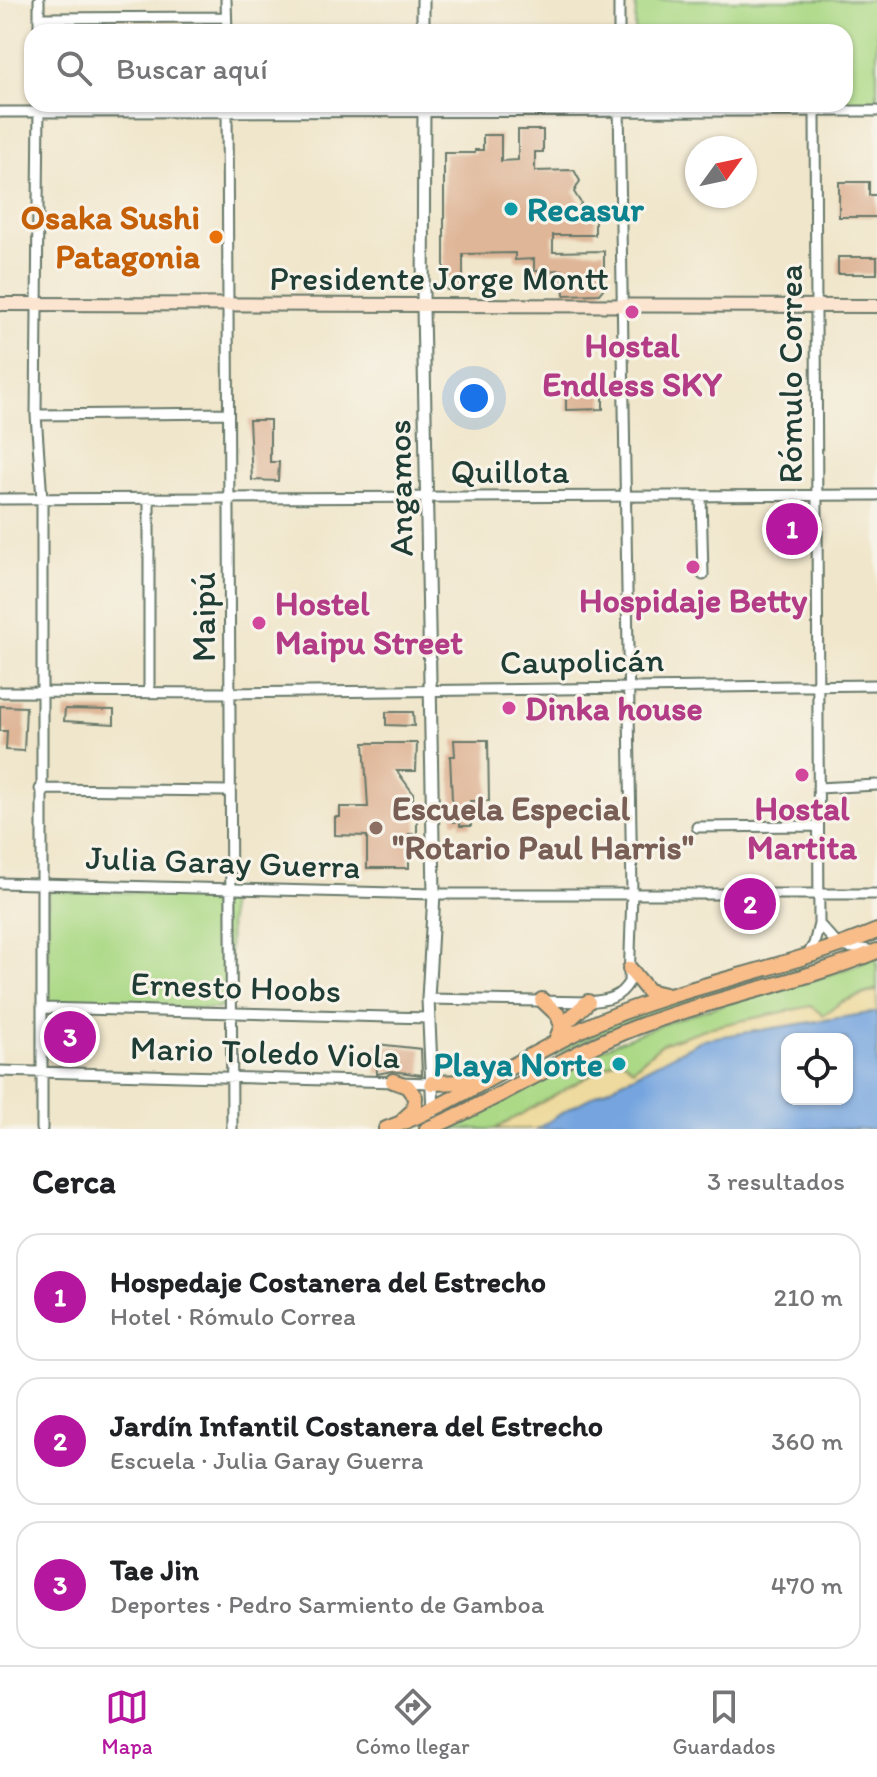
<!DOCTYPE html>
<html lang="es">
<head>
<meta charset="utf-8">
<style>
	:root { --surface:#fff; --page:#f2f2f2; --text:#202124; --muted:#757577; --line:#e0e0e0; --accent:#b5179e }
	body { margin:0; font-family:Itim,sans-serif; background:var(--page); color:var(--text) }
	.controls { position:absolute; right:24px; bottom:24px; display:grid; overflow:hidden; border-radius:16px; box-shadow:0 2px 6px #0004 }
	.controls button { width:72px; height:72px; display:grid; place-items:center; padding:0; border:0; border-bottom:2px solid var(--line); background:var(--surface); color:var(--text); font:40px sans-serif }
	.compass { position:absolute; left:685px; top:136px; width:72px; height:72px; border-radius:50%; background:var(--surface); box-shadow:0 2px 6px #0004; rotate:57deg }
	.you { position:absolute; left:474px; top:398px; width:28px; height:28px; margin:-20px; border:6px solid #fff; border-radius:50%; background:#1a73e8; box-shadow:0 0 0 12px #1a73e833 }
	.badge { display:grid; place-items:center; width:52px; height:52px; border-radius:50%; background:var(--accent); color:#fff; font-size:26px; font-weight:700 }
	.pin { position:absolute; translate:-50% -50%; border:4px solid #fff; box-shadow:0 2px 8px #0006 }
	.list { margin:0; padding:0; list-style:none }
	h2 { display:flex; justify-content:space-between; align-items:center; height:104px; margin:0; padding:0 32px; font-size:34px }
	h2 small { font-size:26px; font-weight:400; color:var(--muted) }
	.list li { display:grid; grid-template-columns:52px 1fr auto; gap:24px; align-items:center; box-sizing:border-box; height:128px; margin:0 16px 16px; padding:0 16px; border:2px solid var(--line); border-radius:24px }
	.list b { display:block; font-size:30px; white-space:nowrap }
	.list p { margin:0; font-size:26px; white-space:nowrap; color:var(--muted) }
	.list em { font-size:26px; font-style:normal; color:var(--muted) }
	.icon { flex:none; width:44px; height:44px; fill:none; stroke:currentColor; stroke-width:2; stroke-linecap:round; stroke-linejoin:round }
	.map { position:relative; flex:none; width:877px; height:1129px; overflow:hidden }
	.search { position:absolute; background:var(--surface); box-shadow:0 2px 6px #0004; left:24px; right:24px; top:24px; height:88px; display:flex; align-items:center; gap:20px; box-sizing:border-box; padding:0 28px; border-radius:24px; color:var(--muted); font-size:30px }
	.sheet { height:536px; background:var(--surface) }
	nav { display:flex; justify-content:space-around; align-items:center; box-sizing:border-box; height:112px; border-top:2px solid var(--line); background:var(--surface); font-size:22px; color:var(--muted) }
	nav a { display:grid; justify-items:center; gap:4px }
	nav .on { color:var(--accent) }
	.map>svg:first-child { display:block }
	.green { fill:#acd986; stroke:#668b5d; stroke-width:2 }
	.sand { fill:#eeda9e; stroke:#868c69; stroke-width:2 }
	.water { fill:#75a4df; stroke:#4a708a; stroke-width:2; fill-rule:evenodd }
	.building { fill:#dfb698 }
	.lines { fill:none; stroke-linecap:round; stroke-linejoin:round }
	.minor-casing { stroke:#687869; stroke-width:13 }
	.tertiary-casing { stroke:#687869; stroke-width:15 }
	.secondary-casing { stroke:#687869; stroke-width:16 }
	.primary-casing { stroke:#687869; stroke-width:18 }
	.minor { stroke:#fff; stroke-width:9 }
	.tertiary { stroke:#fff; stroke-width:11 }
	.secondary { stroke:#fce5d0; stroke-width:12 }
	.primary { stroke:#f8bd89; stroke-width:14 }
	.culture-dot { fill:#0f9aa8; stroke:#f7f3e8; stroke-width:3 }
	.food-dot { fill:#e8710a; stroke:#f7f3e8; stroke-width:3 }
	.hotel-dot { fill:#d1479c; stroke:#f7f3e8; stroke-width:3 }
	.education-dot { fill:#8d6e63; stroke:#f7f3e8; stroke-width:3 }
	.labels { text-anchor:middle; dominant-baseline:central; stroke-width:6; stroke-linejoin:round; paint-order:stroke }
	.culture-label { font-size:34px; font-weight:bold; fill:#0d838f; stroke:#f7f3e8; text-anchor:start }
	.food-label { font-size:34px; font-weight:bold; fill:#c56008; stroke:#f7f3e8; text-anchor:end }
	.street-label { font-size:34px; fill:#1f3d34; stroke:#f7f3e8 }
	.hotel-label { font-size:34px; font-weight:bold; fill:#b23c85; stroke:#f7f3e8 }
	.education-label { font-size:34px; font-weight:bold; fill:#785e54; stroke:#f7f3e8; text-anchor:start }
</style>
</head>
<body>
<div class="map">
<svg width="877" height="1129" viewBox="0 0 877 1129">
	<rect width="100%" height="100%" fill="#f7f3e8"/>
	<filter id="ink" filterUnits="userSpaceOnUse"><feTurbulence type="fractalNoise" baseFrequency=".0125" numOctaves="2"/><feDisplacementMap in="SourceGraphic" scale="16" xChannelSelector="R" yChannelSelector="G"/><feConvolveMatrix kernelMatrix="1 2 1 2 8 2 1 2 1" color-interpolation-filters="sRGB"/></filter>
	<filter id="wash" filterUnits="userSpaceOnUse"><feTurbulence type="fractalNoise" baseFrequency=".006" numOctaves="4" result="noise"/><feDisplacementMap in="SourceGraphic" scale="32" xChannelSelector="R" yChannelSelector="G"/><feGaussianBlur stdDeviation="1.8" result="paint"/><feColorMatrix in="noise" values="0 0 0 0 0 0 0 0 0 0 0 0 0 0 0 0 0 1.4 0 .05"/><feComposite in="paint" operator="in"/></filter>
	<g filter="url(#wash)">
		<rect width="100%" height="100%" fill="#f0e6cb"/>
		<path class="green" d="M636 0H877V106H633L845 104V32H635Z
			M53 891 226 894 229 902 230 1003 217 1009 48 1004V894Z
			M877 957V989L842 1002 823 1016 811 1006 708 1028 662 1044 632 1069 620 1058 495 1129H446C525 1086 603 1043 690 1015 752 994 816 983 877 957Z
			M802 967 803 973C736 991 667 1006 603 1033 544 1058 490 1092 434 1121L438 1114 577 1039 630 1015Z"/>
		<path class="sand" d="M877 990V1012L704 1039 568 1109 537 1129H495L621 1058 633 1069 662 1044 708 1028 811 1006 823 1015 842 1002Z"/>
		<path class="water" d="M877 1012V1129H537L568 1109 704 1039ZM787 1039H847V1099H787Z"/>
		<g id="blocks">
			<path class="building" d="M518 130H543V152H535V171L574 170 580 181 574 192 581 203 576 214H595V235H553V252L604 251V288L599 294 564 295 563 270 534 271V259L515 260V253L463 254V290H447L444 286V153H475V150H483V135H501V161L518 160Z
				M839 182H869V195H877V217H839Z
				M838 257H877V274H838Z
				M603 389V409L566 410V390Z
				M249 420H270V462H279L278 481 252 480Z
				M780 508 802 509 804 549 780 550Z
				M0 706 26 707 24 751 6 750 7 731H0Z
				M65 709 114 710V724L64 721Z
				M386 712H413L414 726 386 725Z
				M454 740H488L489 801H470L471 826H460V821L453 822 450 756H455Z
				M364 743H417L416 771H397L413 793V807H417V834H409V868H367V836L335 835V817H340V807H368Z
				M51 1023H90V1052L50 1051Z
				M376 1044 421 1049 422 1075 392 1071 377 1074Z"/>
		</g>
	</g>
	<g filter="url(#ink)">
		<use href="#blocks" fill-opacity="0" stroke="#687869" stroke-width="2"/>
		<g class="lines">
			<defs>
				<path id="minor" d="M226 0 227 32
					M39 18 226 17
					M39 32V0
					M619 32V0
					M39 104 36 415 42 499V1129
					M227 104 232 1129
					M0 112 877 111
					M36 415 228 413
					M701 496 703 575
					M0 499 877 495
					M0 692 230 693 877 685
					M149 693V498
					M818 788 877 785
					M40 789 230 791
					M697 827 818 826
					M0 883 434 894H877
					M819 924 839 946 869 950
					M806 957 814 944 819 924 815 111
					M428 999 588 1002C607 1000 619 999 629 982L632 893 619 104
					M42 1008 428 1018
					M0 1071 432 1083"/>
				<path id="tertiary" d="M423 0V32
					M424 104 423 307 434 894 428 999 433 1111"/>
				<path id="secondary" d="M0 304 877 306"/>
				<path id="primary" d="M630 969 648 991 669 996
					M542 1000 558 1015 562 1026
					M555 1043 562 1026 588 1002
					M393 1081 407 1086 415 1097 414 1110 404 1119
					M432 1083 463 1082 488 1075
					M386 1129C461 1101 525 1054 598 1022 688 984 786 969 877 931
					M427 1129C499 1100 564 1055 637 1027 716 997 799 983 877 951"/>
			</defs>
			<use href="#minor" class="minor-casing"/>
			<use href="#tertiary" class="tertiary-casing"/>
			<use href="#secondary" class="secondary-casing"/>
			<use href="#primary" class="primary-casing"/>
			<use href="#minor" class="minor"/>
			<use href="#tertiary" class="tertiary"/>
			<use href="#secondary" class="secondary"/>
			<use href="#primary" class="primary"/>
		</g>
	</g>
	<g class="culture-dot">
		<circle cx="511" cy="209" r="8"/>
		<circle cx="619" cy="1064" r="8"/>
	</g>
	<circle class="food-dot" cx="216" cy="237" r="8"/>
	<g class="hotel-dot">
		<circle cx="632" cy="312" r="8"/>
		<circle cx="693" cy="567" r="8"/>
		<circle cx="259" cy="623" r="8"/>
		<circle cx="509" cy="708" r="8"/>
		<circle cx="802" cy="775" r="8"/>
	</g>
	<circle class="education-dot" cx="376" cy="828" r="8"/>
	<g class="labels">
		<g class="culture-label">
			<text x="527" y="209">Recasur</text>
			<text x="603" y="1064" text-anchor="end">Playa Norte</text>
		</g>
		<g class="food-label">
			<text x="200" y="217">Osaka Sushi<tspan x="200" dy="39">Patagonia</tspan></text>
		</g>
		<g class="street-label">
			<text x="439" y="278">Presidente Jorge Montt</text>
			<text transform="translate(790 374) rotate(-90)">Rómulo Correa</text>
			<text x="510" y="471">Quillota</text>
			<text transform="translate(400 488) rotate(-91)">Angamos</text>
			<text transform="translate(203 617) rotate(-90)">Maipú</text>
			<text transform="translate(582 661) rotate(-1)">Caupolicán</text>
			<text transform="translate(223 862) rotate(2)">Julia Garay Guerra</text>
			<text transform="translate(236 987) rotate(2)">Ernesto Hoobs</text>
			<text transform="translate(265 1052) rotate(2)">Mario Toledo Viola</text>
		</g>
		<g class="hotel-label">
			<text x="632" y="345">Hostal<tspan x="632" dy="39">Endless SKY</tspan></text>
			<text x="693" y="600">Hospidaje Betty</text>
			<text x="275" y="603" text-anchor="start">Hostel<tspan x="275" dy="39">Maipu Street</tspan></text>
			<text x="525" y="708" text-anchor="start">Dinka house</text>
			<text x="802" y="808">Hostal<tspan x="802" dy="39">Martita</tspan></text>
		</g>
		<g class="education-label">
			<text x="392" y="808">Escuela Especial<tspan x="392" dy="39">"Rotario Paul Harris"</tspan></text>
		</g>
	</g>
</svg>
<div class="controls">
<button><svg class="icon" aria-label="locate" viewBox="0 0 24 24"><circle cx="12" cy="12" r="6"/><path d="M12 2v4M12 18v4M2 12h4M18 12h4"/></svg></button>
</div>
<svg class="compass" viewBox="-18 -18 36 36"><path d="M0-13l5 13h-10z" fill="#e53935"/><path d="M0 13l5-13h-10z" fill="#757577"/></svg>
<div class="you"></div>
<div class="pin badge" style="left:792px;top:529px">1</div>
<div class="pin badge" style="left:750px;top:904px">2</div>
<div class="pin badge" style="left:70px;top:1037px">3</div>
<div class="search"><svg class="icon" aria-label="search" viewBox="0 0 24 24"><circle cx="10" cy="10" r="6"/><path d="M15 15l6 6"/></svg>Buscar aquí</div>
</div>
<section class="sheet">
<h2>Cerca<small>3 resultados</small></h2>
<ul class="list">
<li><span class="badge">1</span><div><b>Hospedaje Costanera del Estrecho</b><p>Hotel · Rómulo Correa</p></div><em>210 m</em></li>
<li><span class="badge">2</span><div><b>Jardín Infantil Costanera del Estrecho</b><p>Escuela · Julia Garay Guerra</p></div><em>360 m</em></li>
<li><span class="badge">3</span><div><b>Tae Jin</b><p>Deportes · Pedro Sarmiento de Gamboa</p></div><em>470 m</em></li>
</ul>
</section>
<nav>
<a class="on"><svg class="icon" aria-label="map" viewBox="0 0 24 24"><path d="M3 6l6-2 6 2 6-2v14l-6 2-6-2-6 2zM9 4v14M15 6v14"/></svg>Mapa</a>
<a><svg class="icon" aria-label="directions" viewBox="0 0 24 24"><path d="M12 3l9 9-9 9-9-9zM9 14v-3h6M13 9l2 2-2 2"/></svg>Cómo llegar</a>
<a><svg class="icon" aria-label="saved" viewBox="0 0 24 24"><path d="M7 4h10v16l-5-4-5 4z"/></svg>Guardados</a>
</nav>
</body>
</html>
